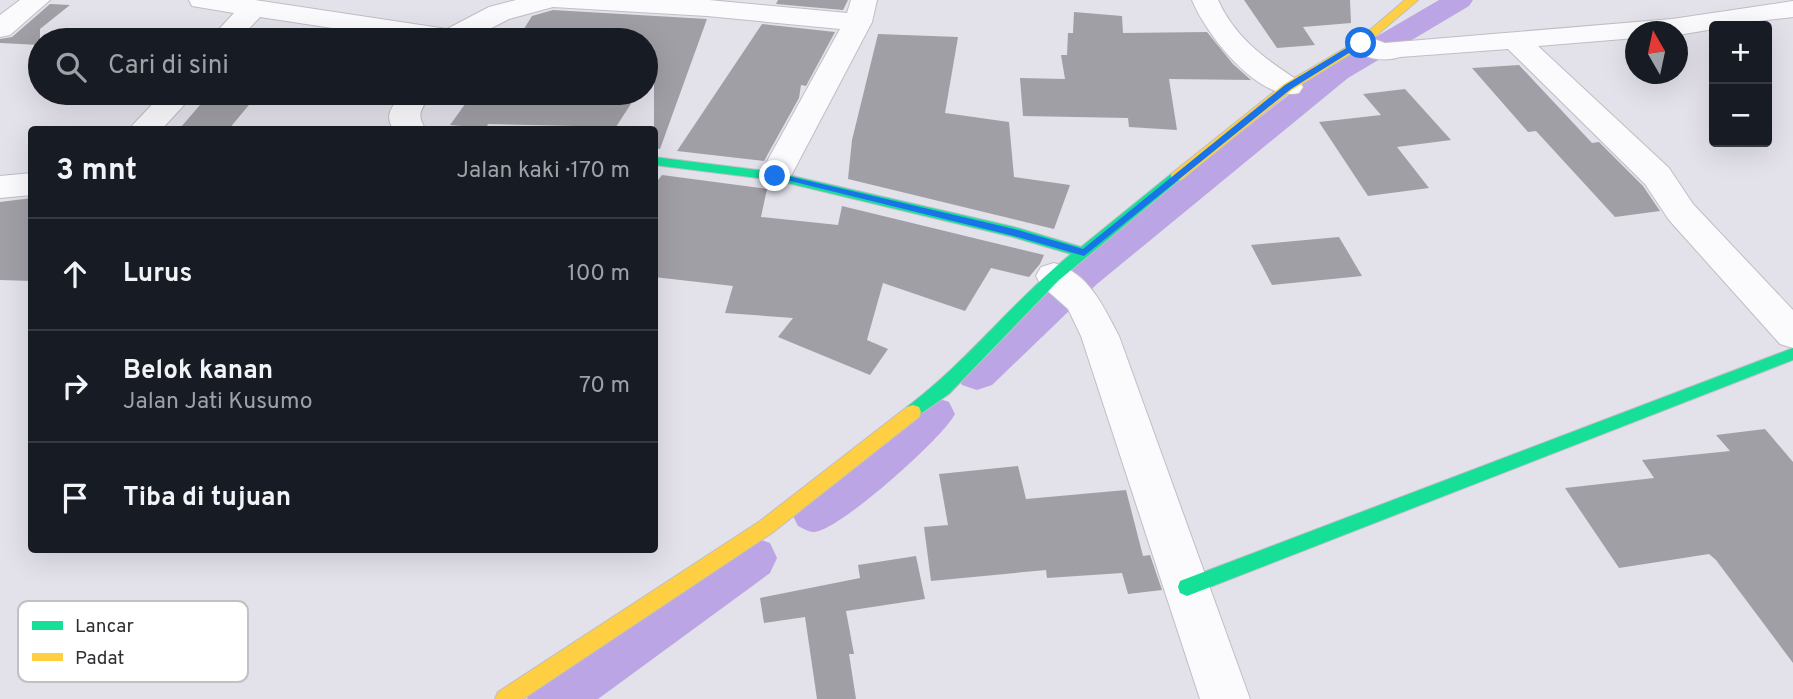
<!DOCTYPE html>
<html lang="id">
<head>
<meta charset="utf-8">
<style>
	:root { --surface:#171b24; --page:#242831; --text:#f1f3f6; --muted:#9ea1a6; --line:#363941 }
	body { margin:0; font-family:Overpass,sans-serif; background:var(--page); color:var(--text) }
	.controls { position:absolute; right:21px; top:21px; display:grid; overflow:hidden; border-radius:7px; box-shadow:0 7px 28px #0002 }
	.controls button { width:63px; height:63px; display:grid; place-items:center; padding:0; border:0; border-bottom:2px solid var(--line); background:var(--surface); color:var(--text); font:35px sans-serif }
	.compass { position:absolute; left:1625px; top:21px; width:63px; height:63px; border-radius:50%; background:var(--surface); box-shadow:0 7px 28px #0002; rotate:351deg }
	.stop { position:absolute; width:21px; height:21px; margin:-16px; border:5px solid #1a73e8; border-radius:50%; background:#fff }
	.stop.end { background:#1a73e8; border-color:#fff; box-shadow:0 2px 7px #0008 }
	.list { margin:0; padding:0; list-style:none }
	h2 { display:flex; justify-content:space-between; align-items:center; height:91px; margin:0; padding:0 28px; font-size:30px }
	h2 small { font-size:23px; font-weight:400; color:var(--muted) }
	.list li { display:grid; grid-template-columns:46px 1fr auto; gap:21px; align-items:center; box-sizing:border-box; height:112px; padding:0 28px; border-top:2px solid var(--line) }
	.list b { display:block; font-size:26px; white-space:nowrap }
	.list p { margin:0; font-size:23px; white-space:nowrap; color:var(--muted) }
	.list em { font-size:23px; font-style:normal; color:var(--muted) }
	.icon { flex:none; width:38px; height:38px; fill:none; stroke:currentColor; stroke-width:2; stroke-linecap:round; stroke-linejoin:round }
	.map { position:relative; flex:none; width:1793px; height:699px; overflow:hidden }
	.search { position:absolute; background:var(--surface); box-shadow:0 7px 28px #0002; left:28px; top:28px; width:630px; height:77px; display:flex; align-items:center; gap:18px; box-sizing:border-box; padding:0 24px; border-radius:38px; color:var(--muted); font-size:26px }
	.panel { position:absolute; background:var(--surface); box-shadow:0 7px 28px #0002; left:28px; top:126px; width:630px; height:427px; border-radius:7px }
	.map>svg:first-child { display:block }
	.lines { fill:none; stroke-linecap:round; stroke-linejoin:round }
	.canal { fill:#bca5e4; fill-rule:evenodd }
	.building { fill:#a19fa6 }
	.street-casing { stroke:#c0bec5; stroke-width:2 }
	.fast-casing { stroke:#c0bec5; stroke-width:2 }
	.slow-casing { stroke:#c0bec5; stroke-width:2 }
	.street { fill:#fbfafc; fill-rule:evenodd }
	.fast { fill:#16e098; fill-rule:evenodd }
	.slow { fill:#ffcf43; fill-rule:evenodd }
	.route { fill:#1a73e8 }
	.key { fill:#fff; stroke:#c1c0c2; stroke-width:2 }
	.key-label { font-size:19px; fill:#302e34 }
</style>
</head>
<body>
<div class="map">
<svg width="1793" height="699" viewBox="0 0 1793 699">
	<rect width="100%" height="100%" fill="#e3e1ea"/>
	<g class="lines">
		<path class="canal" d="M1439 0H1473L1469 6 1348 78 1097 284 992 385 977 390 962 385 956 374 962 363 1071 264 1326 66Z
			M934 397 949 402 955 414C944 437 837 533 813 532 809 532 802 528 798 526L791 512 798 498 866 449 919 402Z
			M753 537 770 543 777 558 770 573 598 699H527L534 681 736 543Z"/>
	</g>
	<path class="building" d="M778 0H848L843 10 776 4Z
		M1244 0H1350L1351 23 1303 27 1315 45 1277 48Z
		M50 4 70 5 40 29V45L0 43V39L12 37Z
		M553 10 707 19 660 149 654 148V67L646 80V40H517L532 16Z
		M1074 12 1122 16 1123 33 1207 32 1233 64 1251 80 1169 79 1177 130 1129 127 1128 118 1023 116 1020 78 1065 79 1061 55H1067L1068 33H1073Z
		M762 24 835 32 806 86 801 85 799 98 764 161 677 151Z
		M878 34 958 37 945 113 1009 122 1014 177 1070 185 1054 229 848 179 852 140Z
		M1519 65 1592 143 1599 142 1643 186 1660 211 1615 217 1536 131 1528 132 1472 68Z
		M1405 89 1451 140 1397 147 1429 188 1368 196 1319 122 1381 115 1363 94Z
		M473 93H638L614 130H574L576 126 488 124 486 128 450 125Z
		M206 98 253 100 229 129 181 127Z
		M662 175 767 189 761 217 838 225 842 206 1044 255 1040 264 1029 277 991 268 965 311 883 283 867 340 888 349 870 375 778 337 793 318 725 313 733 286 654 277V185Z
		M32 198V281L0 280V202Z
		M1339 237 1362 276 1272 285 1251 245Z
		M1765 429 1793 462V663L1716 560 1709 554 1619 568 1565 488 1654 478 1642 460 1730 451 1716 435Z
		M1018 466 1026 499 1126 490 1143 556 1150 555 1162 590 1128 594 1122 573 1047 578 1046 570 931 581 924 527 948 525 939 474Z
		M916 556 925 599 846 611 854 654H849L856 699H817L805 617 764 623 760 598 860 578 858 565Z"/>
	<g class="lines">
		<defs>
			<path id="street" d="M20 0H50L10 35 0 37V15Z
				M189 0H255L447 29 489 7 516 0H709L847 13 851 0H877L872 22 791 176 787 184 775 187 763 184 759 176 840 29 707 16 553 7 509 19 468 40H411L260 17 238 40H209L234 13 192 6Z
				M1192 0H1218C1235 38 1265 59 1299 81L1303 87 1299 93C1259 103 1205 33 1192 0Z
				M1793 1V17L1714 26V29L1678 35V32H1636V38L1538 46 1669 168 1693 204 1793 310V348L1780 344 1669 220 1645 184 1508 49 1400 57C1383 63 1357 58 1347 43L1351 37 1361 34 1385 43 1672 19Z
				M163 93H195L161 130H128Z
				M402 93H432C422 109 415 112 426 130H394C383 115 393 106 402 93Z
				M32 173V195L0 198V176Z
				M1054 263C1089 273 1103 306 1119 336L1250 699H1200L1081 336 1068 309 1041 285 1036 276 1041 267Z"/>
			<path id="fast" d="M654 157 775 172 1014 227 1081 247 1171 174H1181L1183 177 1059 280 949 394 913 419 907 417 905 412 907 407C967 362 1013 301 1071 254L1013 237 775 180 654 165Z
				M1793 348V360L1187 596 1180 593 1178 587 1180 581Z"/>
			<path id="slow" d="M1405 0H1418L1365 45 1292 90 1181 180H1171V174L1284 84 1357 41Z
				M913 405 919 407 921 412 919 417 772 533 523 699H495L498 692 760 521 907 407Z"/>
		</defs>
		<use href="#street" class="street-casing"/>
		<use href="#fast" class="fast-casing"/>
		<use href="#slow" class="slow-casing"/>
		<use href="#street" class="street"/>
		<use href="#fast" class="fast"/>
		<use href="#slow" class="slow"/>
	</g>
	<path class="route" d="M1358 41 1365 43 1291 89 1084 256 1014 236 770 176 775 173 1014 229 1083 249 1285 85Z"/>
	<rect x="18" y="601" width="230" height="81" rx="10" class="key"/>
	<rect x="32" y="621" width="31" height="9" fill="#16e098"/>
	<rect x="32" y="653" width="31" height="8" fill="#ffcf43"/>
	<g class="key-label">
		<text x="75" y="632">Lancar</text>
		<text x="75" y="664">Padat</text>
	</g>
</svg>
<div class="controls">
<button>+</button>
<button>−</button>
</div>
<svg class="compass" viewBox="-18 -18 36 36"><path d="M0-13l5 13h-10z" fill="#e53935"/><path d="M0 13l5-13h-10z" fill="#9ea1a6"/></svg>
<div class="stop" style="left:1361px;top:43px"></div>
<div class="stop end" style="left:775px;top:176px"></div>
<div class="search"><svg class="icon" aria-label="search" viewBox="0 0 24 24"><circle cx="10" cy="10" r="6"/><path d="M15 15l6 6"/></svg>Cari di sini</div>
<section class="panel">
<h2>3 mnt<small>Jalan kaki · 170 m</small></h2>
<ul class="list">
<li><svg class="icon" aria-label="ahead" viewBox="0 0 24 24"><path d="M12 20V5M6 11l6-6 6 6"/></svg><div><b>Lurus</b></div><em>100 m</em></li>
<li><svg class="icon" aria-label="right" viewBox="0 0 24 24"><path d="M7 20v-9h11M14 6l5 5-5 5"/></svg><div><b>Belok kanan</b><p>Jalan Jati Kusumo</p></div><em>70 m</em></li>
<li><svg class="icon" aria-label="arrive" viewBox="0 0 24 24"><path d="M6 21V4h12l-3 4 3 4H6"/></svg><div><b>Tiba di tujuan</b></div></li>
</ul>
</section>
</div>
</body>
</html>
